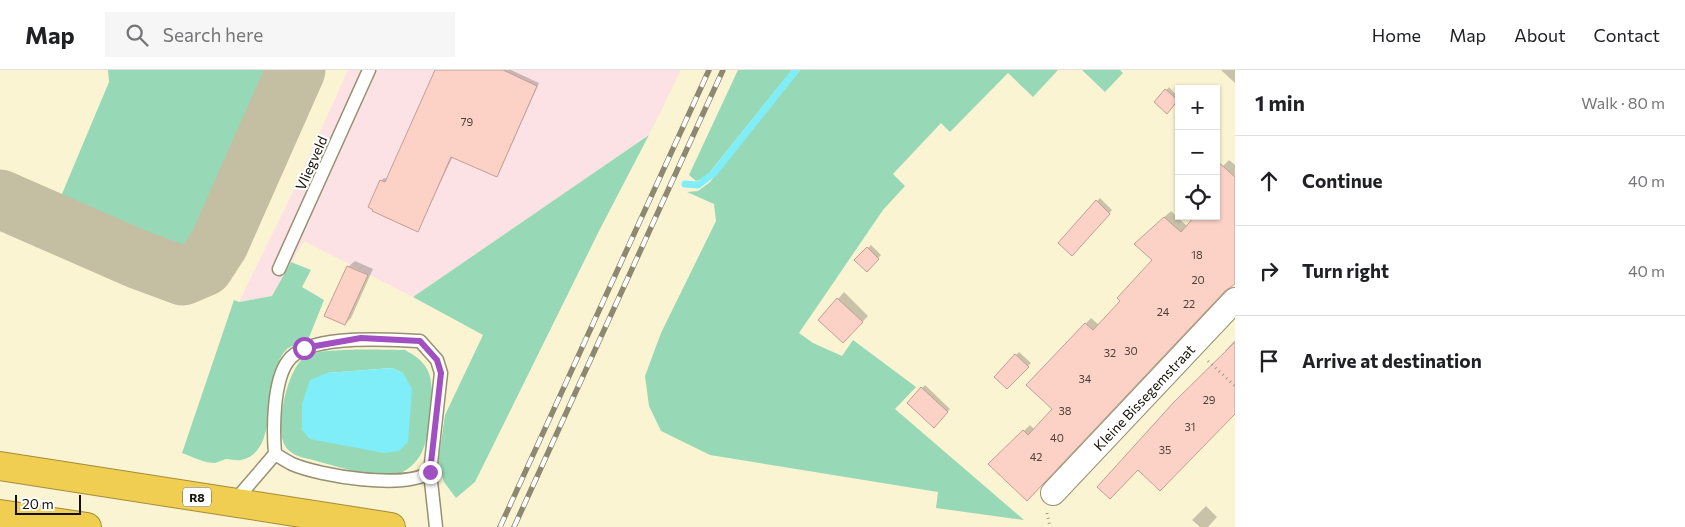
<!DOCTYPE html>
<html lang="en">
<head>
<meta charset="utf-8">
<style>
	:root { --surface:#fff; --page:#f6f6f6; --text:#202124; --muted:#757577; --line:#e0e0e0 }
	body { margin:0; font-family:Commissioner,sans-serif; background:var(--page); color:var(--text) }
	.controls { position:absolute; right:15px; top:15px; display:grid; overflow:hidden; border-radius:0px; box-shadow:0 1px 4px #0004 }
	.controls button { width:45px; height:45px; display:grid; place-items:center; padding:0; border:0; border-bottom:1px solid var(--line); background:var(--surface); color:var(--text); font:25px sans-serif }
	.scale { position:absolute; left:15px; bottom:12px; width:66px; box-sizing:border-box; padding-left:5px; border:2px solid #141106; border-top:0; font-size:14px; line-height:18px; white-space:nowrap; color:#141106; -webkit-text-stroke:4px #fff; paint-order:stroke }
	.stop { position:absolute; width:15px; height:15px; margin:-11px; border:4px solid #a150c1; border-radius:50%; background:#fff }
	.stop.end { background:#a150c1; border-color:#fff; box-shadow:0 1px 5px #0008 }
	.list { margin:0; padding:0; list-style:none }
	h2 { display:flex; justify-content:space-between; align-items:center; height:65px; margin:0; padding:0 20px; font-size:21px }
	h2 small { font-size:16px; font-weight:400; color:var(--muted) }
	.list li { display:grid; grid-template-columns:32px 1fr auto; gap:15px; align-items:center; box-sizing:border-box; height:90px; padding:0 20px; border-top:1px solid var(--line) }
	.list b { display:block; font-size:19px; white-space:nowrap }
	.list em { font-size:16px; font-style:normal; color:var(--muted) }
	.icon { flex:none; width:28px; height:28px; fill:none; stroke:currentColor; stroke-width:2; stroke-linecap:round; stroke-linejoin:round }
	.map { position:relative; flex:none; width:1235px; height:457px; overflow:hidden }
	header { display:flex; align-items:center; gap:30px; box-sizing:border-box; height:70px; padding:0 25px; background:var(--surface); border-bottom:1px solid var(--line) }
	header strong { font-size:24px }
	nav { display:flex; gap:28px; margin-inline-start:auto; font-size:18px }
	.search { width:350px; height:45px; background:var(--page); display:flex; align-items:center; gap:12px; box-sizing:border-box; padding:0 18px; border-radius:0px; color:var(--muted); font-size:19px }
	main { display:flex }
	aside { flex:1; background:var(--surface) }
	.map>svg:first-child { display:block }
	.industrial { fill:#fce1e5 }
	.green { fill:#97d9b6; fill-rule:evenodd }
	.water { fill:#80eef9 }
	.shadow { fill:#0003 }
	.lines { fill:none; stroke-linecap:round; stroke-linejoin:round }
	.stream { stroke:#80eef9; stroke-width:7 }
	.taxiway { stroke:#c4bea2; stroke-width:59 }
	.building { fill:#fcd1c6; stroke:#c29e95 }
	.service-casing { stroke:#979071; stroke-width:15 }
	.minor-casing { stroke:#979071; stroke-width:26 }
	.motorway-casing { stroke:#a38c37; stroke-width:30 }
	.path { stroke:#a29d84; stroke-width:3; stroke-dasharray:1 4; stroke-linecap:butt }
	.service { stroke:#fff; stroke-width:12 }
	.minor { stroke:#fff; stroke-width:24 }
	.motorway { stroke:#f0ce52; stroke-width:28 }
	.rail-casing { stroke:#8d8871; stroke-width:5.5 }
	.rail { stroke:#fff; stroke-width:4; stroke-dasharray:11; stroke-linecap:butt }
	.route { stroke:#a150c1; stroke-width:6 }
	.labels { text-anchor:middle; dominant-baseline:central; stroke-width:4.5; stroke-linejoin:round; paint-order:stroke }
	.number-label { font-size:11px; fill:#4e4136 }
	.shield { fill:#fff; stroke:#5a5851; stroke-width:1 }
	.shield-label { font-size:12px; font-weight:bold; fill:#141106 }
	.street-label { font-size:14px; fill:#141106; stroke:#fff }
</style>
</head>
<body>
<header>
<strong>Map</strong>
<div class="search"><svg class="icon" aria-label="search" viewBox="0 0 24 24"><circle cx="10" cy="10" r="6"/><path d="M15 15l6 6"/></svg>Search here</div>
<nav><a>Home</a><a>Map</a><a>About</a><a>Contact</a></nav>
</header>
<main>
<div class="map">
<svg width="1235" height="457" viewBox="0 0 1235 457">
	<rect width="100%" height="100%" fill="#fbf4d2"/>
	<path class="industrial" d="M348 0H681L649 65 413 227 304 171 272 226 239 232 290 128Z"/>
	<path class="green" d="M108 0H276L206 159C193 173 188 179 168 179L59 131 109 12Z
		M738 0H792L706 107 696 111 689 105Z
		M800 0H1058L1033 27 1008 3 950 62 941 53 893 104 905 116 883 140 799 263 813 273 842 286 853 270 916 317 895 339 1024 450 936 438 938 422 710 385 661 361 649 336 645 306 661 263 716 151 714 134 687 122 698 121 710 112Z
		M1082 0H1120L1123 3 1105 22Z
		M649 65 600 159 475 412 456 428 444 412 438 393 445 345 483 265 413 227Z
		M291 192 311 200 302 217 324 230 308 270C302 273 293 275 287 279 259 306 283 381 241 390 237 391 231 389 226 389 222 390 219 392 215 393 204 393 193 387 182 383L234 230 239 232 272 226Z
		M405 280C414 285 422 290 427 299 437 316 430 367 421 384 417 392 407 401 398 404 374 410 334 395 309 389 299 387 289 384 284 374 275 355 288 296 306 286 322 277 384 280 405 280ZM392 298 403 303H327Z"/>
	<path class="water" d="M392 298 403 303 412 319 408 372 399 381 384 383 310 369 302 360V334L310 310 327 303Z"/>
	<path class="shadow" d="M436 0H511L539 13 499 103 496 106 453 86 418 160 381 111 384 108 388 109Z
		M1221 0H1235V13Z
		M1169 17 1179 28 1167 42 1156 32Z
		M1229 90 1235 95V211L1027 430 990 394 1030 355 1035 360 1054 339 1028 315 1091 248 1099 255 1122 231 1154 190 1142 168 1171 141 1188 157 1216 146V103Z
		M1100 128 1112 140 1072 184 1060 173Z
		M871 175 881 185 867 200 856 190Z
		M355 191 373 199 351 248 345 254 348 197Z
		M844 222 868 246 843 272 820 250Z
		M1235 270V342L1225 281Z
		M1019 282 1031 293 1007 317 996 307Z
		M925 315 950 339 934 356 909 333Z
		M1206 436 1217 447 1208 457H1200L1192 450Z"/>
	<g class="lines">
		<path class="stream" d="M685 114 698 115 714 103 796 0"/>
		<path class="taxiway" d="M0 129 137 189 183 206 204 197 219 174 296 0"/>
	</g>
	<path class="building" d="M435 0H503L537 16 497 107 451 87 418 162 372 141 373 140 368 137 380 110 385 112Z
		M1165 19 1178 30 1167 44 1154 32Z
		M1216 90 1235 107V214L1225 221 1027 431 988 394 1023 360 1028 365 1052 339 1026 315 1085 253 1093 260 1120 231 1117 228 1152 190 1134 174 1164 147 1181 162 1195 146H1216Z
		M1096 130 1110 144 1072 186 1058 173Z
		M867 177 879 189 867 202 854 190Z
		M347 196 368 205 345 255 324 246Z
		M837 228 863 252 843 273 818 250Z
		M1235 272V344L1160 421 1138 400 1110 429 1097 417 1174 332Z
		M1015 284 1029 297 1007 319 994 307Z
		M921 317 948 342 934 358 907 333Z"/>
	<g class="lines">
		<defs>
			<path id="service" d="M279 199 369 0
				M430 402C405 420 320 406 292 394 286 391 280 387 275 384 273 359 273 311 288 291 308 263 388 270 420 271L437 290 441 303 430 402 436 457
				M233 433 275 384"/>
			<g id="minor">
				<path id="s1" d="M1053 423 1235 230"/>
			</g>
			<path id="motorway" d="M0 396 391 457
				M0 444 87 457"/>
		</defs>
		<use href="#service" class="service-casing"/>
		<use href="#minor" class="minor-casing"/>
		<use href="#motorway" class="motorway-casing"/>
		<path class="path" d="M1208 291 1235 316
			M1047 443 1050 457"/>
		<use href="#service" class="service"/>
		<use href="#minor" class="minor"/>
		<use href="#motorway" class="motorway"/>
		<defs>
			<path id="rail" d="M500 457 709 0
				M514 457 723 0"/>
		</defs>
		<use href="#rail" class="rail-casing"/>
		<use href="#rail" class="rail"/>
	</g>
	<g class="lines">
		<path class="route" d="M304 278 361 268 420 271 437 290 441 303 430 402"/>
	</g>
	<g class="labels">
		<g class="number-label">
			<text x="467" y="51">79</text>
			<text x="1197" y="184">18</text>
			<text x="1198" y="209">20</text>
			<text x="1189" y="233">22</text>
			<text x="1163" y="241">24</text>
			<text x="1131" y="280">30</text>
			<text x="1110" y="282">32</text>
			<text x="1085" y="308">34</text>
			<text x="1209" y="329">29</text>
			<text x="1065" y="340">38</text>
			<text x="1190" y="356">31</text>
			<text x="1057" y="367">40</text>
			<text x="1165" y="379">35</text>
			<text x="1036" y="386">42</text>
		</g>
		<rect class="shield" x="183" y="417.5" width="28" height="19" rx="4"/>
		<g class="shield-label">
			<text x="197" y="427">R8</text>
		</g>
		<g class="street-label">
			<text transform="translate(311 93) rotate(-66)">Vliegveld</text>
			<text stroke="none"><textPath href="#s1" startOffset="132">Kleine Bissegemstraat</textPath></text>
		</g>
	</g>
</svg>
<div class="controls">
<button>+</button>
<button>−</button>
<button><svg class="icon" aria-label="locate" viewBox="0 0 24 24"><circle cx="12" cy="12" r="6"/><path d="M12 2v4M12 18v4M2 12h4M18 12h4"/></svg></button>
</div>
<div class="scale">20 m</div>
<div class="stop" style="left:304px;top:278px"></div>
<div class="stop end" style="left:430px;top:402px"></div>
</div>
<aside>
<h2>1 min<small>Walk · 80 m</small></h2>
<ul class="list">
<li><svg class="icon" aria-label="ahead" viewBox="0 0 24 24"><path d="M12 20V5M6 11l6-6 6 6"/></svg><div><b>Continue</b></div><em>40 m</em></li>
<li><svg class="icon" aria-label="right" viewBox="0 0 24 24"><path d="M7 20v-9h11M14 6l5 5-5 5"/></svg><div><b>Turn right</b></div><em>40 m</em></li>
<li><svg class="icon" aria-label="arrive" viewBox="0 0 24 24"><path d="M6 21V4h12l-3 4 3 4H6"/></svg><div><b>Arrive at destination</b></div></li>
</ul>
</aside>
</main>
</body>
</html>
